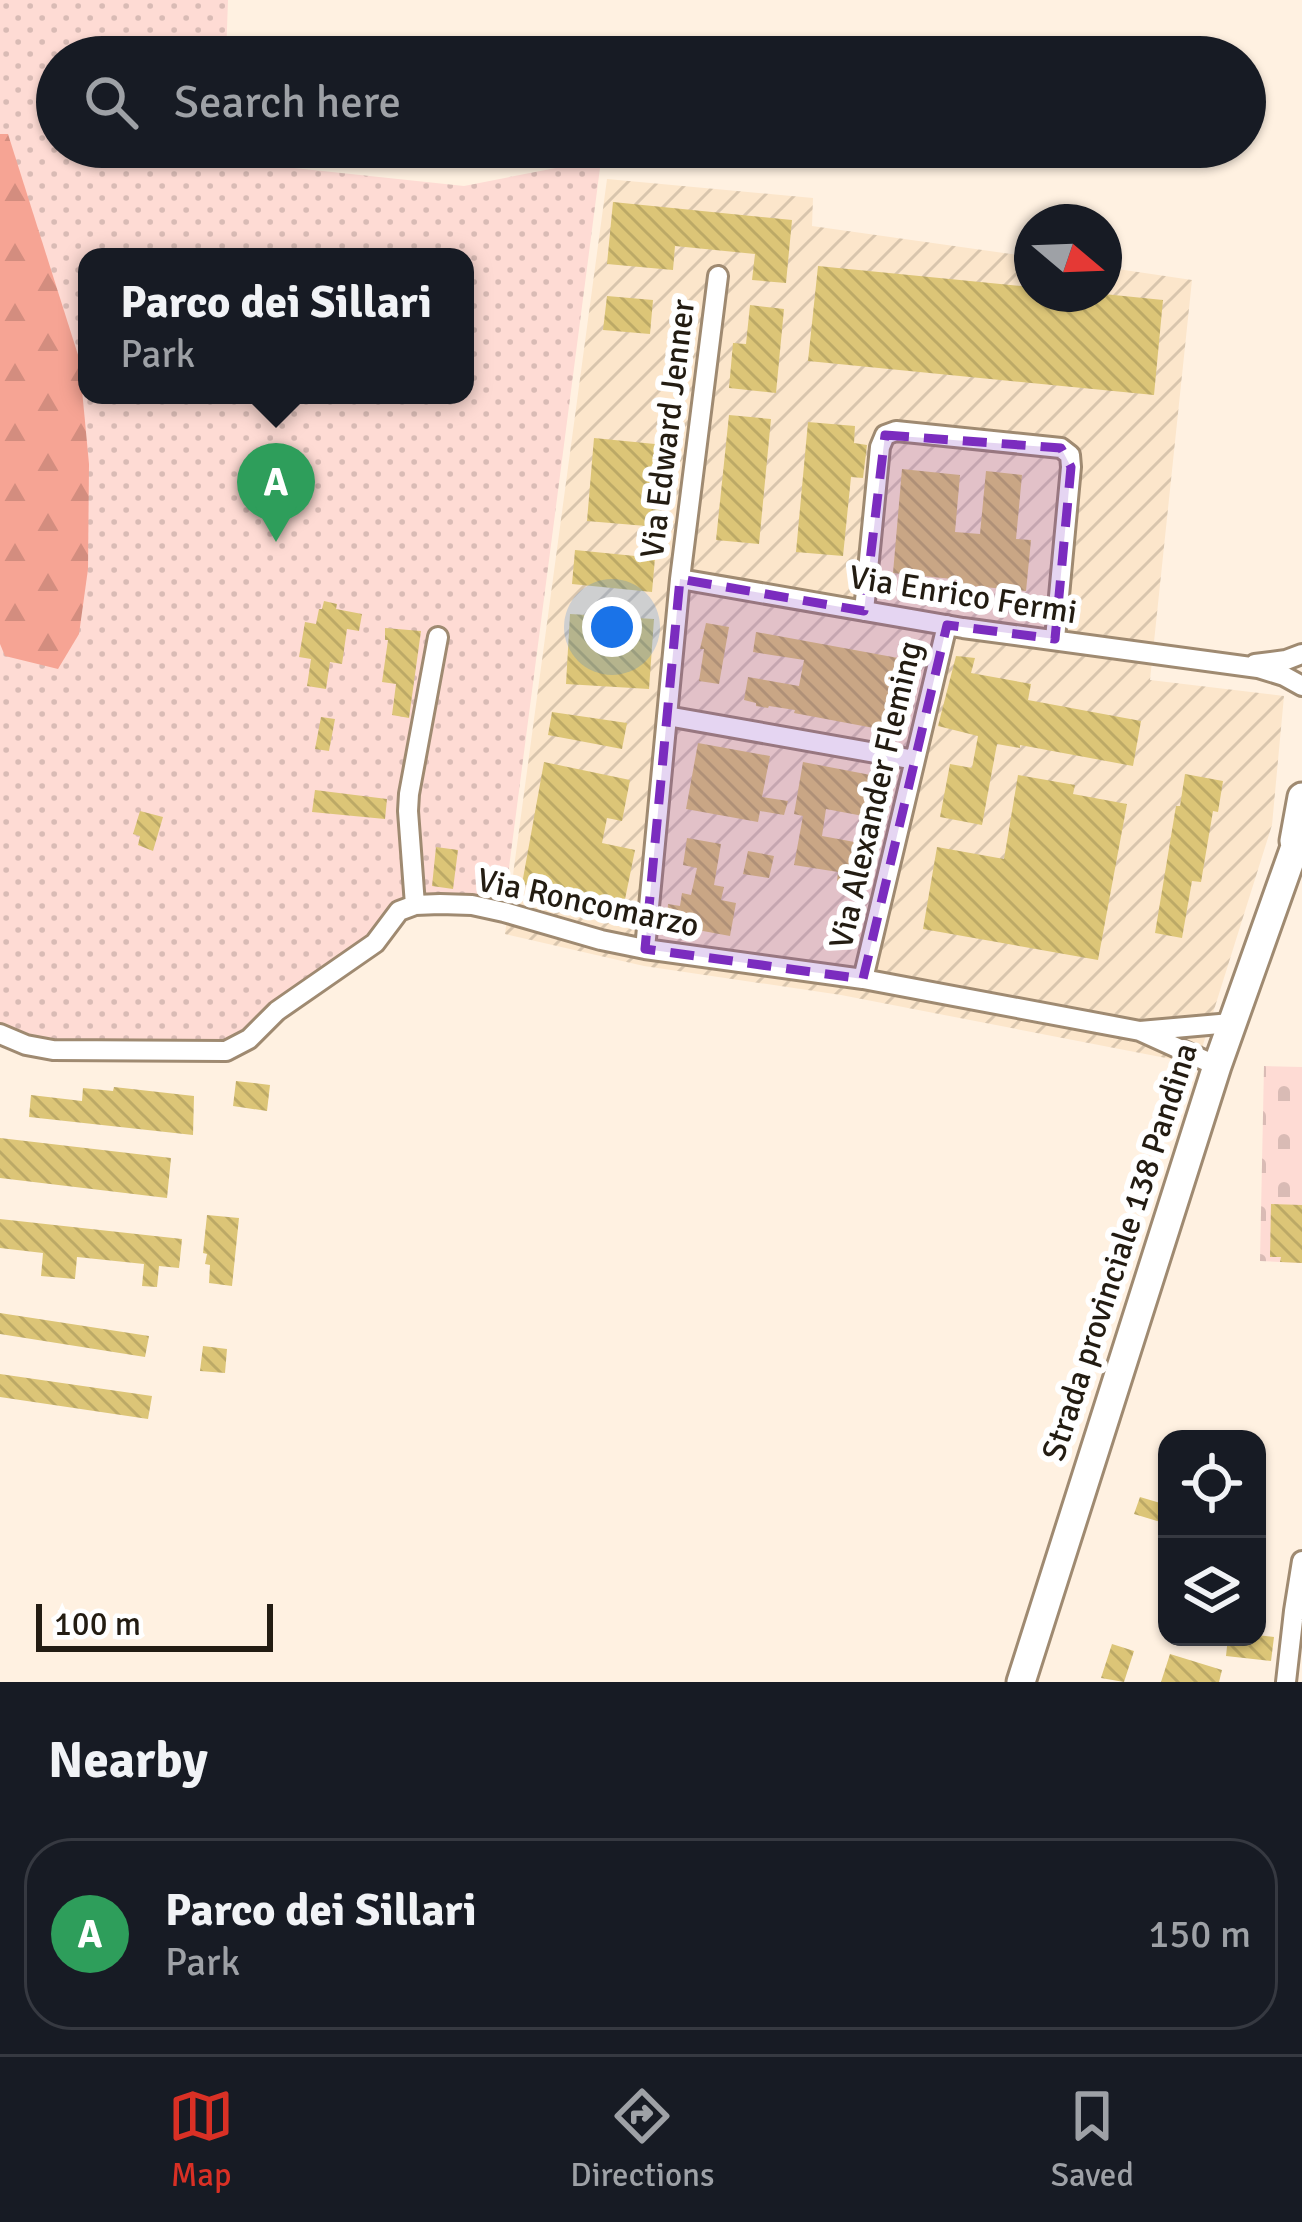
<!DOCTYPE html>
<html lang="en">
<head>
<meta charset="utf-8">
<style>
	:root { --surface:#171b24; --page:#20242c; --text:#f1f3f6; --muted:#9ea1a6; --line:#363941; --accent:#d93025 }
	body { margin:0; font-family:Signika,sans-serif; background:var(--page); color:var(--text) }
	.controls { position:absolute; right:36px; bottom:36px; display:grid; overflow:hidden; border-radius:24px; box-shadow:0 3px 9px #0004 }
	.controls button { width:108px; height:108px; display:grid; place-items:center; padding:0; border:0; border-bottom:3px solid var(--line); background:var(--surface); color:var(--text); font:60px sans-serif }
	.compass { position:absolute; left:1014px; top:204px; width:108px; height:108px; border-radius:50%; background:var(--surface); box-shadow:0 3px 9px #0004; rotate:109deg }
	.scale { position:absolute; left:36px; bottom:30px; width:237px; box-sizing:border-box; padding-left:12px; border:6px solid #231c12; border-top:0; font-size:33px; line-height:42px; white-space:nowrap; color:#231c12; -webkit-text-stroke:9px #fff; paint-order:stroke }
	.you { position:absolute; left:612px; top:627px; width:42px; height:42px; margin:-30px; border:9px solid #fff; border-radius:50%; background:#1a73e8; box-shadow:0 0 0 18px #1a73e833 }
	.badge { display:grid; place-items:center; width:78px; height:78px; border-radius:50%; background:var(--accent); color:#fff; font-size:39px; font-weight:700 }
	.pin { position:absolute; translate:-50% -99px; filter:drop-shadow(0 3px 6px #0008) }
	.pin::after { content:''; position:absolute; top:63px; width:42px; height:36px; background:inherit; clip-path:polygon(0 0,100% 0,50% 100%) }
	.popup { position:absolute; left:78px; top:248px; width:396px; height:156px; box-sizing:border-box; display:grid; place-content:center; border-radius:24px; background:var(--surface); filter:drop-shadow(0 3px 9px #0005); font-size:39px; white-space:nowrap; color:var(--muted) }
	.popup b { font-size:45px; color:var(--text) }
	.popup::after { content:''; position:absolute; left:50%; top:100%; margin-left:-24px; border:24px solid transparent; border-top-color:var(--surface) }
	.list { margin:0; padding:0; list-style:none }
	h2 { display:flex; justify-content:space-between; align-items:center; height:156px; margin:0; padding:0 48px; font-size:51px }
	h2 small { font-size:39px; font-weight:400; color:var(--muted) }
	.list li { display:grid; grid-template-columns:78px 1fr auto; gap:36px; align-items:center; box-sizing:border-box; height:192px; margin:0 24px 24px; padding:0 24px; border:3px solid var(--line); border-radius:48px }
	.list b { display:block; font-size:45px; white-space:nowrap }
	.list p { margin:0; font-size:39px; white-space:nowrap; color:var(--muted) }
	.list em { font-size:39px; font-style:normal; color:var(--muted) }
	.icon { flex:none; width:66px; height:66px; fill:none; stroke:currentColor; stroke-width:2; stroke-linecap:round; stroke-linejoin:round }
	.map { position:relative; flex:none; width:1302px; height:1682px; overflow:hidden }
	.search { position:absolute; background:var(--surface); box-shadow:0 3px 9px #0004; left:36px; right:36px; top:36px; height:132px; display:flex; align-items:center; gap:30px; box-sizing:border-box; padding:0 42px; border-radius:66px; color:var(--muted); font-size:45px }
	.sheet { height:372px; background:var(--surface) }
	nav { display:flex; justify-content:space-around; align-items:center; box-sizing:border-box; height:168px; border-top:3px solid var(--line); background:var(--surface); font-size:33px; color:var(--muted) }
	nav a { display:grid; justify-items:center; gap:6px }
	nav .on { color:var(--accent) }
	.map>svg:first-child { display:block }
	.industrial { fill:url(#industrial-furrows) }
	.grass { fill:url(#grass-dots); fill-rule:evenodd }
	.forest { fill:url(#forest-firs) }
	.cemetery { fill:url(#cemetery-stones) }
	.building { fill:url(#building-back-hatch) }
	.lines { fill:none; stroke-linecap:round; stroke-linejoin:round }
	.street-casing { stroke:#9f8a71; stroke-width:24 }
	.secondary-casing { stroke:#9f8a71; stroke-width:33 }
	.street { stroke:#fff; stroke-width:18 }
	.secondary { stroke:#fff; stroke-width:27 }
	.marked { fill:#7b2cbf; fill-opacity:0.2; stroke:#7b2cbf; stroke-width:9; stroke-dasharray:24 15; stroke-linejoin:round }
	.labels { text-anchor:middle; dominant-baseline:central; stroke-width:12; stroke-linejoin:round; paint-order:stroke }
	.street-label { font-size:33px; fill:#231c12; stroke:#fff }
</style>
</head>
<body>
<div class="map">
<svg width="1302" height="1682" viewBox="0 0 1302 1682">
	<defs>
		<pattern id="industrial-furrows" width="10" height="10" patternUnits="userSpaceOnUse" patternTransform="scale(3)"><rect width="10" height="10" fill="#fce6cb"/><path d="M-1 1l2-2M0 10L10 0M9 11l2-2" fill="none" stroke="#d8c5ad"/></pattern>
		<pattern id="grass-dots" width="8" height="8" patternUnits="userSpaceOnUse" patternTransform="scale(3)"><rect width="8" height="8" fill="#fedbd4"/><path d="M2 2h.1M6 6h.1" fill="none" stroke="#d9bbb5" stroke-width="1.8" stroke-linecap="round"/></pattern>
		<pattern id="forest-firs" width="22" height="20" patternUnits="userSpaceOnUse" patternTransform="scale(3)"><rect width="22" height="20" fill="#f6a494"/><path d="M5 1l3.5 6h-7zM16 11l3.5 6h-7z" fill="#d38d7f"/></pattern>
		<pattern id="cemetery-stones" width="16" height="16" patternUnits="userSpaceOnUse" patternTransform="scale(3)"><rect width="16" height="16" fill="#fedbd4"/><path d="M2 7V4a2 2 0 0 1 4 0v3zM10 15v-3a2 2 0 0 1 4 0v3z" fill="#d9bbb5"/></pattern>
		<pattern id="building-back-hatch" width="6" height="6" patternUnits="userSpaceOnUse" patternTransform="scale(3)"><rect width="6" height="6" fill="#dcc577"/><path d="M-1 5l2 2M0 0l6 6M5-1l2 2" fill="none" stroke="#bca966"/></pattern>
	</defs>
	<rect width="100%" height="100%" fill="#fff1e1"/>
	<path class="industrial" d="M607 179 813 198 812 226 1032 257V294H1104V267L1192 280 1150 680 1284 696 1272 825 1197 1064 841 995 644 966 505 934Z"/>
	<path class="grass" d="M0 0H228L226 57H57V147H236L238 162 464 186 566 166 600 168 504 906 417 898 371 939 246 1034 225 1046 55 1045 0 1027ZM87 257H465V395H87Z"/>
	<path class="forest" d="M0 134H8L79 358 89 464 88 569 79 634 58 669 5 656 0 644Z"/>
	<path class="cemetery" d="M1264 1066 1302 1067V1263L1260 1261Z"/>
	<path class="building" d="M613 202 792 220 786 283 752 280 755 254 675 246 673 270 607 264Z
		M818 266 1032 287V294H1104L1163 300 1154 395 808 361Z
		M607 296 653 300 650 334 603 330Z
		M750 305 784 309 776 393 729 388 733 343 746 344Z
		M729 415 771 419 759 544 716 540Z
		M808 422 855 426 854 443 867 445 863 478 851 477 843 556 796 552Z
		M594 438 665 445 658 527 587 521Z
		M902 469 960 475 955 532 980 534 986 471 1022 475 1016 539 1031 540 1026 591 962 585V580L893 573Z
		M575 550 655 558 652 592 572 584Z
		M324 601 337 604 336 609 362 614 359 631 347 629 342 664 330 662 326 689 307 686 311 659 299 657 305 622 316 624 319 609H322Z
		M570 614 654 619 649 689 566 684Z
		M706 623 729 627 719 684 699 681 704 649H700Z
		M385 628 421 631 409 718 392 715 396 684 382 682 388 640H385Z
		M756 632 909 660 895 732 794 713 795 710 769 706 768 708 756 706V703L744 700 748 677 799 686 804 660 753 652Z
		M956 656 975 658 971 673 1031 684 1028 700 1141 721 1133 766 1020 745V748L997 744 982 825 940 817 950 764 972 768 978 736 938 726Z
		M552 712 627 723 622 749 548 735Z
		M321 717 335 719 329 751 315 749Z
		M698 743 770 756 762 797 788 801 784 815 760 811 758 822 686 809Z
		M544 762 630 780 622 821 607 818 602 843 635 850 622 914 583 906 585 897 522 884Z
		M803 762 881 777 874 818 826 809 822 836 860 843 853 884 837 881 838 872 794 865 803 816 794 814Z
		M1185 774 1223 781 1218 812 1213 811 1201 882 1192 881 1182 938 1155 933 1176 806H1180Z
		M1018 775 1075 785 1073 794 1127 804 1098 960 923 929 937 847 1004 859Z
		M315 790 387 799 385 819 312 812Z
		M140 811 163 817 153 851 138 845 140 836 133 834Z
		M687 838 721 844 714 885 724 887 721 900 736 903 730 936 676 926 677 921 667 918 668 904 680 906 682 893 691 895 697 868 683 865Z
		M436 847 458 850 453 889 432 886Z
		M748 851 774 856 769 878 743 874Z
		M236 1081 270 1085 267 1111 233 1106Z
		M114 1087 194 1096 193 1135 29 1117 31 1095 82 1101 83 1088 113 1091Z
		M0 1138 171 1158 167 1198 0 1178Z
		M1271 1204 1302 1205V1263L1280 1262 1281 1257H1270Z
		M207 1215 239 1218 232 1286 209 1283 210 1265 205 1264 207 1254 203 1253Z
		M0 1219 182 1239 179 1268 159 1266 157 1287 142 1286 144 1264 77 1257 75 1279 41 1276 43 1253 0 1248Z
		M0 1313 149 1336 145 1357 0 1334Z
		M203 1346 227 1349 225 1373 200 1371Z
		M0 1374 152 1396 148 1419 0 1397Z
		M1140 1497 1167 1505V1524L1134 1514Z
		M1257 1635 1274 1637 1271 1661 1226 1656 1228 1637Z
		M1112 1644 1134 1651 1124 1682 1101 1678Z
		M1170 1654 1222 1670 1219 1682H1161Z"/>
	<g class="lines">
		<defs>
			<path id="street" d="M680 579 963 628 1258 668 1284 676 1302 686
				M864 611 880 447 885 435 896 431 1061 448 1070 455 1071 467 1055 639
				M1255 664 1286 660 1302 654
				M667 716 915 760
				M415 905 408 811 409 794 438 637
				M645 949 680 579 718 276
				M863 979 947 625
				M1140 1031 1231 1023
				M0 1034 26 1045 53 1050 226 1051 249 1039 277 1011 375 943 399 911 415 905 440 904 472 905 504 912 601 940 645 949 863 979 1140 1031 1217 1066
				M1294 1611 1302 1561
				M1286 1682 1294 1611 1302 1610"/>
			<path id="secondary" d="M1294 841 1302 797
				M1021 1682 1217 1066 1302 827"/>
		</defs>
		<use href="#street" class="street-casing"/>
		<use href="#secondary" class="secondary-casing"/>
		<use href="#street" class="street"/>
		<use href="#secondary" class="secondary"/>
	</g>
	<path class="marked" d="M885 435 1061 448 1071 467 1055 639 947 625 863 979 645 949 680 579 864 611Z"/>
	<g class="labels">
		<g class="street-label">
			<text transform="translate(668 429) rotate(-83)">Via Edward Jenner</text>
			<text transform="translate(963 595) rotate(9)">Via Enrico Fermi</text>
			<text transform="translate(876 795) rotate(-77)">Via Alexander Fleming</text>
			<text transform="translate(588 903) rotate(12)">Via Roncomarzo</text>
			<text transform="translate(1120 1252) rotate(-72)">Strada provinciale 138 Pandina</text>
		</g>
	</g>
</svg>
<div class="controls">
<button><svg class="icon" aria-label="locate" viewBox="0 0 24 24"><circle cx="12" cy="12" r="6"/><path d="M12 2v4M12 18v4M2 12h4M18 12h4"/></svg></button>
<button><svg class="icon" aria-label="layers" viewBox="0 0 24 24"><path d="M12 4l9 5-9 5-9-5zM3 14l9 5 9-5"/></svg></button>
</div>
<svg class="compass" viewBox="-18 -18 36 36"><path d="M0-13l5 13h-10z" fill="#e53935"/><path d="M0 13l5-13h-10z" fill="#9ea1a6"/></svg>
<div class="scale">100 m</div>
<div class="you"></div>
<div class="pin badge" style="left:276px;top:542px;background:#2e9e5b">A</div>
<div class="popup"><b>Parco dei Sillari</b>Park</div>
<div class="search"><svg class="icon" aria-label="search" viewBox="0 0 24 24"><circle cx="10" cy="10" r="6"/><path d="M15 15l6 6"/></svg>Search here</div>
</div>
<section class="sheet">
<h2>Nearby<small></small></h2>
<ul class="list">
<li><span class="badge" style="background:#2e9e5b">A</span><div><b>Parco dei Sillari</b><p>Park</p></div><em>150 m</em></li>
</ul>
</section>
<nav>
<a class="on"><svg class="icon" aria-label="map" viewBox="0 0 24 24"><path d="M3 6l6-2 6 2 6-2v14l-6 2-6-2-6 2zM9 4v14M15 6v14"/></svg>Map</a>
<a><svg class="icon" aria-label="directions" viewBox="0 0 24 24"><path d="M12 3l9 9-9 9-9-9zM9 14v-3h6M13 9l2 2-2 2"/></svg>Directions</a>
<a><svg class="icon" aria-label="saved" viewBox="0 0 24 24"><path d="M7 4h10v16l-5-4-5 4z"/></svg>Saved</a>
</nav>
</body>
</html>
